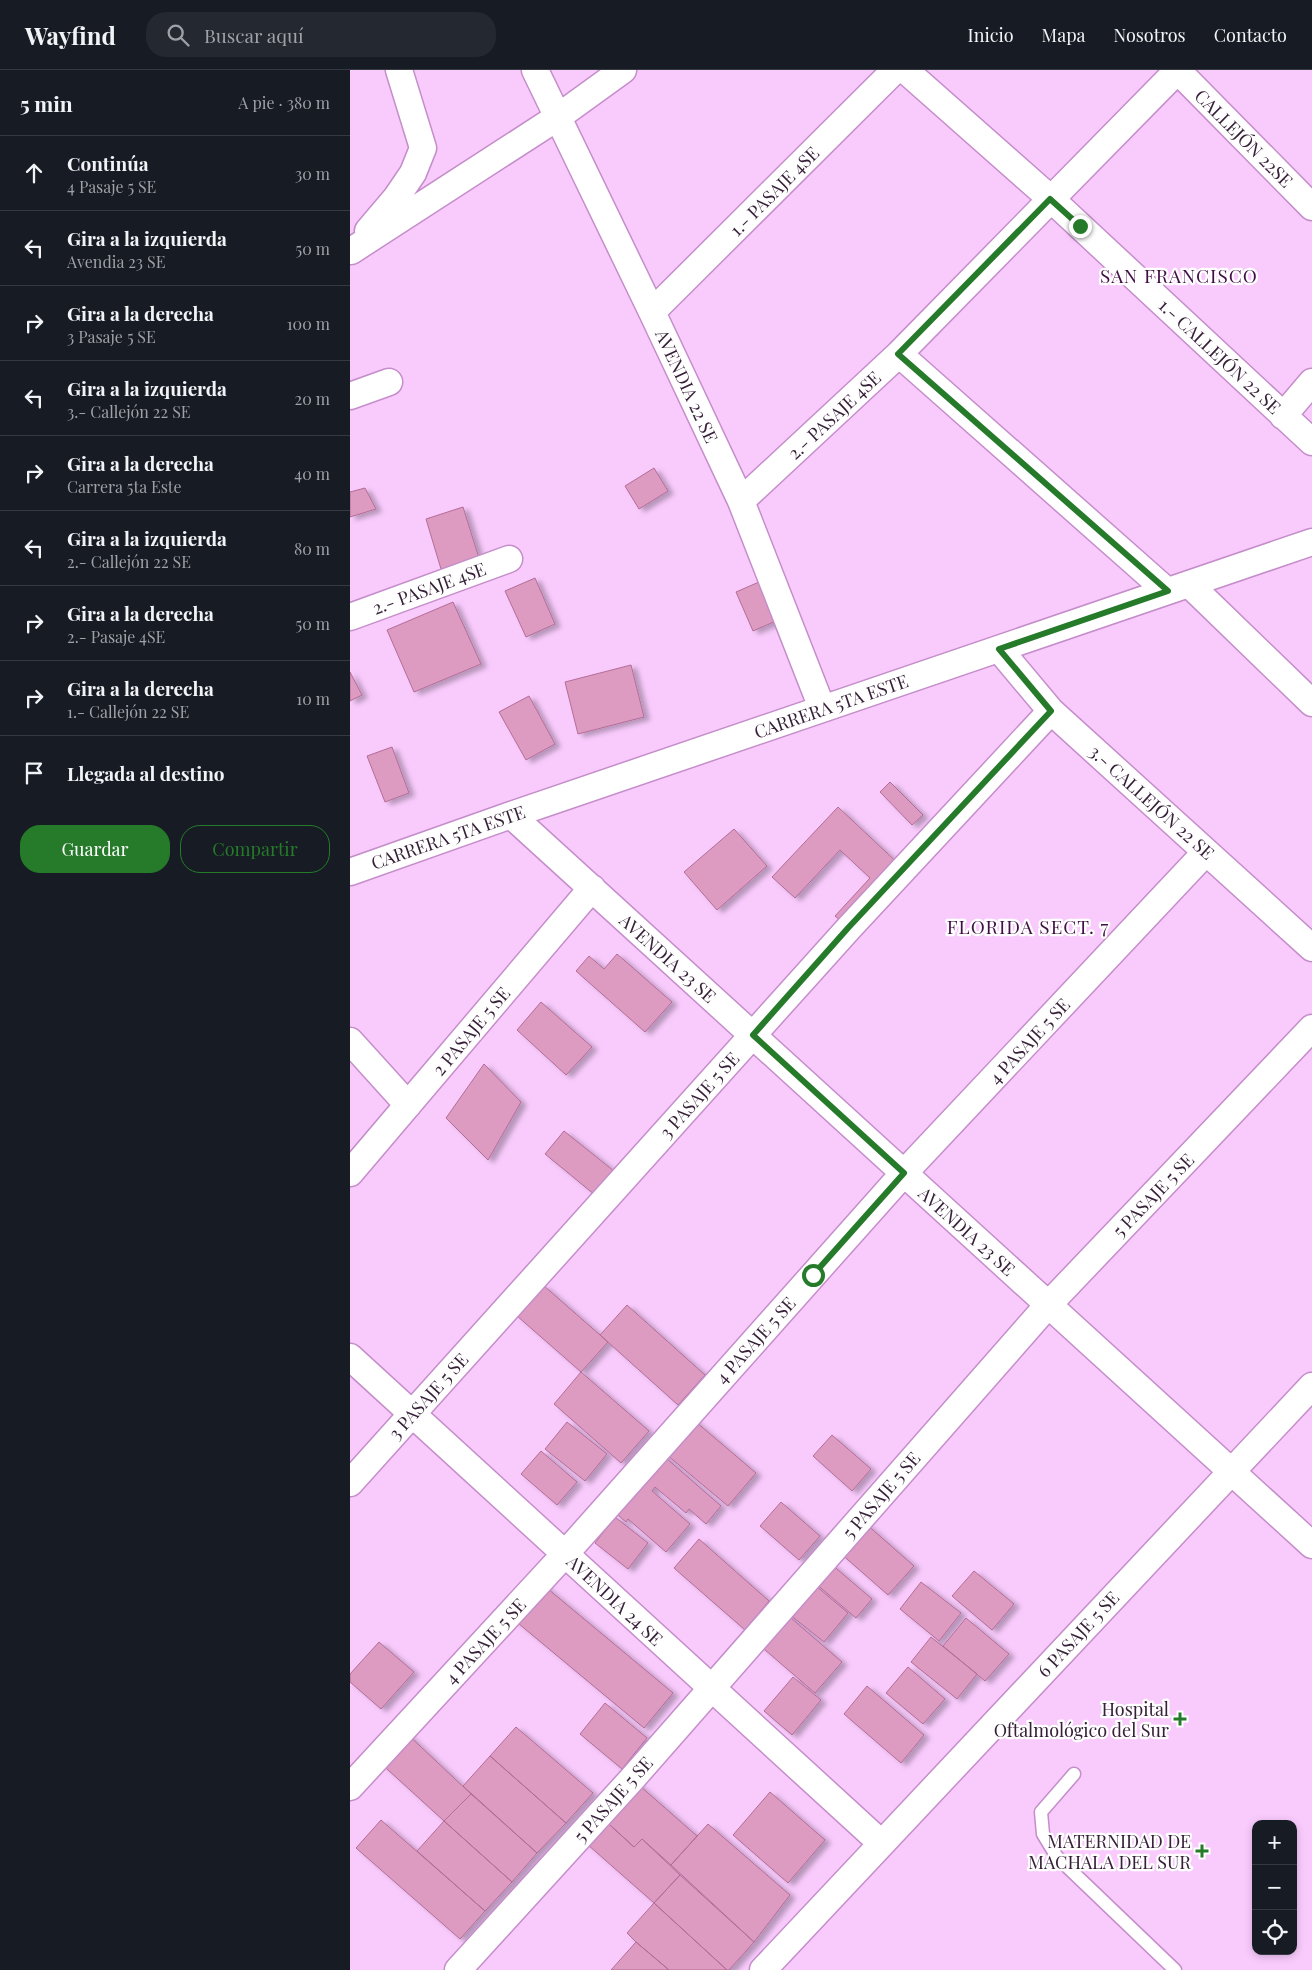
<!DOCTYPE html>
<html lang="es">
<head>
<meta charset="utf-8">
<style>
	:root { --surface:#171b24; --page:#242831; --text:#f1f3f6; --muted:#9ea1a6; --line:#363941; --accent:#257b29 }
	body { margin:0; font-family:"Playfair Display",serif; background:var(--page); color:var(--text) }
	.controls { position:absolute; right:15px; bottom:15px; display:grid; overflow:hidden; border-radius:10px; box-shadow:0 2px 8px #0003 }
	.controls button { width:45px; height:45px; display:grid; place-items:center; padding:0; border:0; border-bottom:1px solid var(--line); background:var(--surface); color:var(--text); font:25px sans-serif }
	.stop { position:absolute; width:15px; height:15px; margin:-11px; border:4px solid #257b29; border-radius:50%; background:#fff }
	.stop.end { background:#257b29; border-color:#fff; box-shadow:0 1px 5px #0008 }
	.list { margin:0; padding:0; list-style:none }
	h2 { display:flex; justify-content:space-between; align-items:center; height:65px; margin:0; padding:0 20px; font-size:21px }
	h2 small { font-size:16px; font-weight:400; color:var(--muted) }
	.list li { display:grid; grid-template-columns:32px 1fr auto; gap:15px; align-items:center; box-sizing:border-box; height:75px; padding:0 20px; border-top:1px solid var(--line) }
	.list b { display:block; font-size:19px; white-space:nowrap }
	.list p { margin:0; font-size:16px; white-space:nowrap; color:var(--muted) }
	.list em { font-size:16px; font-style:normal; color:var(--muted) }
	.actions { display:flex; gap:10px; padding:15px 20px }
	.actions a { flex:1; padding:11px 0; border:1px solid var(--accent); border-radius:20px; text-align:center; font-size:18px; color:var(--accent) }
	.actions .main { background:var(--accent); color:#fff }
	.icon { flex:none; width:28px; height:28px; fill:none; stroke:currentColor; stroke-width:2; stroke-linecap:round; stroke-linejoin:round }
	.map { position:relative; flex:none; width:962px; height:1900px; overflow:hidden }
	header { display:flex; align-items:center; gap:30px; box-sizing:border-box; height:70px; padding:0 25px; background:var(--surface); border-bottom:1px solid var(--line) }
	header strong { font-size:24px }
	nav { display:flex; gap:28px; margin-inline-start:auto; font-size:18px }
	.search { width:350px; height:45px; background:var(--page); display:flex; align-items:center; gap:12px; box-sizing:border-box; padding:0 18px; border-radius:20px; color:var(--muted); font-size:19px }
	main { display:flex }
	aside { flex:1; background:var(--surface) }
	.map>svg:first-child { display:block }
	.building { fill:#dd9bc1; stroke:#b36c97; filter:url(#shadow) }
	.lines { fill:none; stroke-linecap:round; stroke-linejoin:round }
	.lane-casing { stroke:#c58eca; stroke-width:15 }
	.street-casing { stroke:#c58eca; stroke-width:29 }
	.lane { stroke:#fff; stroke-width:12 }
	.street { stroke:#fff; stroke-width:26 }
	.route { stroke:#257b29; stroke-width:6 }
	.poi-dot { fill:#257b29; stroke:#fefefe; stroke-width:2 }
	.labels { text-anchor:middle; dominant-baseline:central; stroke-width:4.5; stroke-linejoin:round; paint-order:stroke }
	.street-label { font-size:18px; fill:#362038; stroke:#fefefe }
	.poi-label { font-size:18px; fill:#362038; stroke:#fefefe; text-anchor:end }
	.neighbourhood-label { font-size:19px; letter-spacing:1px; fill:#401045; stroke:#fefefe }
</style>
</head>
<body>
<header>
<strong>Wayfind</strong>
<div class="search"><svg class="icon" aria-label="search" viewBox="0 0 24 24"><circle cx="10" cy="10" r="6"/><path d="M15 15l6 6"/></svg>Buscar aquí</div>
<nav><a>Inicio</a><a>Mapa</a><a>Nosotros</a><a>Contacto</a></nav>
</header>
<main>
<aside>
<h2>5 min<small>A pie · 380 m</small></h2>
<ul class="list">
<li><svg class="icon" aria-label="ahead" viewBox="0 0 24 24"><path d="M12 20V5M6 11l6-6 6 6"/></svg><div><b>Continúa</b><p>4 Pasaje 5 SE</p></div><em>30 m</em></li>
<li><svg class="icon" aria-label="left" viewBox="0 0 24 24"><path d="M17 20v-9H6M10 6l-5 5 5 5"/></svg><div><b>Gira a la izquierda</b><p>Avendia 23 SE</p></div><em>50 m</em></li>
<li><svg class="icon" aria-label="right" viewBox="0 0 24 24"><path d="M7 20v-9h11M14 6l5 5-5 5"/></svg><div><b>Gira a la derecha</b><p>3 Pasaje 5 SE</p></div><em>100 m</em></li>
<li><svg class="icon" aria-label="left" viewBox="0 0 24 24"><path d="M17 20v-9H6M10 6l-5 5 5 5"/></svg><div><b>Gira a la izquierda</b><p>3.- Callejón 22 SE</p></div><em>20 m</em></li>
<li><svg class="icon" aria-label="right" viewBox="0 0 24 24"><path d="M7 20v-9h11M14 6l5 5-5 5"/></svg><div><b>Gira a la derecha</b><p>Carrera 5ta Este</p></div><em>40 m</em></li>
<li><svg class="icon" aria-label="left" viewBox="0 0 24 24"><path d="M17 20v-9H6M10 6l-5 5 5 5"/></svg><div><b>Gira a la izquierda</b><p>2.- Callejón 22 SE</p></div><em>80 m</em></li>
<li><svg class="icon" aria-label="right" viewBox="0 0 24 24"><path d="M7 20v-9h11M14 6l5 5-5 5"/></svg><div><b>Gira a la derecha</b><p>2.- Pasaje 4SE</p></div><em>50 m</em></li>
<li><svg class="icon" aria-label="right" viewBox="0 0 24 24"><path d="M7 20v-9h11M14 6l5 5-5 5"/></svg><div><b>Gira a la derecha</b><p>1.- Callejón 22 SE</p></div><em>10 m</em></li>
<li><svg class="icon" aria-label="arrive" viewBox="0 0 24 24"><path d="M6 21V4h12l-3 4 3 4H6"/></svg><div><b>Llegada al destino</b></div></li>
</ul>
<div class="actions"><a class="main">Guardar</a><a>Compartir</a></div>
</aside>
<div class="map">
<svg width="962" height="1900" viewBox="0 0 962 1900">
	<defs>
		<filter id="shadow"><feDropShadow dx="5.5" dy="3" stdDeviation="2.5" flood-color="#0004"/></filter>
	</defs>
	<rect width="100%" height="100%" fill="#f9cbfd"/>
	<path class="building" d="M304 398 318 421 289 439 275 416Z
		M15 418 26 439 0 447V422Z
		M113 437 129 488 91 499 76 449Z
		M185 508 205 554 176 567 155 521Z
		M409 512 426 551 403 561 386 522Z
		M103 532 131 594 64 622 37 560Z
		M281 595 294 647 228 664 215 612Z
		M0 602 12 625 0 631Z
		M179 626 205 674 176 690 149 642Z
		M42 677 59 723 35 732 17 686Z
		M540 712 573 745 562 755 530 722Z
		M488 737 554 799 499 858 485 846 520 808 490 780 445 828 422 807Z
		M384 759 417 796 367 840 334 802Z
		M267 884 322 932 295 962 226 901 239 886 254 899Z
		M191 932 242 977 216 1005 167 960Z
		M134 994 171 1032 138 1090 96 1048Z
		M214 1061 264 1101 245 1125 195 1084Z
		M193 1215 258 1272 231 1302 166 1245Z
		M277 1235 355 1305 328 1335 250 1265Z
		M231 1302 299 1361 271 1393 204 1334Z
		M339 1346 406 1403 378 1436 311 1380Z
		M217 1352 257 1384 235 1411 195 1379Z
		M482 1365 521 1399 502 1421 463 1386Z
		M191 1381 227 1412 207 1435 171 1404Z
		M308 1381 371 1436 356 1454 339 1439 336 1443 305 1417 302 1421 340 1454 316 1482 278 1449 276 1452 259 1437Z
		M431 1432 470 1466 449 1490 410 1456Z
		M265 1447 298 1473 278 1499 245 1473Z
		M515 1453 564 1496 538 1525 489 1482Z
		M349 1469 419 1531 395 1560 324 1498Z
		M480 1493 522 1529 506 1548 464 1512Z
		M624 1501 664 1534 642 1560 602 1526Z
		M459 1510 498 1543 474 1572 434 1540Z
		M571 1512 611 1543 589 1571 550 1539Z
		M192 1514 323 1623 294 1658 163 1549Z
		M434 1542 492 1592 465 1623 407 1573Z
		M616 1548 659 1584 635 1611 593 1576Z
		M581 1567 627 1604 607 1629 561 1592Z
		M29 1572 64 1602 31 1639 0 1612V1604Z
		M558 1597 595 1629 573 1654 536 1623Z
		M443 1607 471 1630 442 1665 414 1641Z
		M517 1616 574 1665 551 1693 494 1644Z
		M255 1633 297 1668 272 1699 230 1664Z
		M166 1657 243 1723 216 1753 140 1686Z
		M53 1660 121 1724 94 1751 26 1689Z
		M140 1686 216 1753 187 1783 113 1716Z
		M282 1709 347 1766 321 1795 292 1769 284 1777 249 1745Z
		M420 1722 475 1770 438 1813 383 1765Z
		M121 1724 187 1783 162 1812 94 1751Z
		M249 1745 284 1777 292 1769 330 1805 304 1833 229 1767Z
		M31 1750 135 1841 110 1869 6 1778Z
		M94 1751 162 1812 135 1841 67 1781Z
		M358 1754 440 1825 404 1872 321 1795Z
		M330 1805 404 1872 379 1900H377L304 1833Z
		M304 1833 377 1900H319L286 1872 277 1863Z
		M286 1872 319 1900H261Z"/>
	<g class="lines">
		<defs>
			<path id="lane" d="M724 1704 691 1742 693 1764 707 1787 825 1900"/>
			<path id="street" d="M185 0 302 242 391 431 472 638
				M555 0 701 129 962 372
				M827 0 962 137
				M18 161 46 128 63 103 73 78 49 0
				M1 181 208 47 273 0
				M302 242 545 0
				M549 284 817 521
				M0 326 39 312
				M933 346 962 312
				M391 431 549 284 828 0
				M839 514 962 633
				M0 547 159 489
				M649 579 701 641 962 878
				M161 745 962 1475
				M0 802 161 745 962 472
				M0 971 58 1035
				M0 1103 242 818
				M0 1287 531 1773
				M0 1413 499 858 701 641
				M0 1717 215 1484 554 1103 856 782
				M108 1900 282 1709 698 1235 962 958
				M413 1900 962 1316"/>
		</defs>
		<use href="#lane" class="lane-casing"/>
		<use href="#street" class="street-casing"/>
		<use href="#lane" class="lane"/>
		<use href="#street" class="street"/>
	</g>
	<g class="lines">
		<path class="route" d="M463 1205 554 1103 403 965 498 858 701 641 649 579 818 521 548 284 700 129 730 156"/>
	</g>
	<g class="poi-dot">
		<path d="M827.5 1641.5h5v5h5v5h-5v5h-5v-5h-5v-5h5z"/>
		<path d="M849.5 1773.5h5v5h5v5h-5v5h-5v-5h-5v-5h5z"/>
	</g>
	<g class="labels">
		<g class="street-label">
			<text transform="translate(894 68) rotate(45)">CALLEJÓN 22SE</text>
			<text transform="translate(424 121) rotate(-45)">1.- PASAJE 4SE</text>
			<text transform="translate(870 286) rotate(43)">1.- CALLEJÓN 22 SE</text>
			<text transform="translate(337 316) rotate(65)">AVENDIA 22 SE</text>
			<text transform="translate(484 345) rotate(-43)">2.- PASAJE 4SE</text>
			<text transform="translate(79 518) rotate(-20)">2.- PASAJE 4SE</text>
			<text transform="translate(481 636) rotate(-19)">CARRERA 5TA ESTE</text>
			<text transform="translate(802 732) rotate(42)">3.- CALLEJÓN 22 SE</text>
			<text transform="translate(98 767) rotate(-19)">CARRERA 5TA ESTE</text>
			<text transform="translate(318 888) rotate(42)">AVENDIA 23 SE</text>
			<text transform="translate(121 961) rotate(-50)">2 PASAJE 5 SE</text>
			<text transform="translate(679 971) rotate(-47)">4 PASAJE 5 SE</text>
			<text transform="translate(349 1025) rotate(-48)">3 PASAJE 5 SE</text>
			<text transform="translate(803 1125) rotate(-46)">5 PASAJE 5 SE</text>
			<text transform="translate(617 1161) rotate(42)">AVENDIA 23 SE</text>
			<text transform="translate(405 1270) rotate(-48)">4 PASAJE 5 SE</text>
			<text transform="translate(78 1326) rotate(-48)">3 PASAJE 5 SE</text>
			<text transform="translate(531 1425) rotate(-49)">5 PASAJE 5 SE</text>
			<text transform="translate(265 1530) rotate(43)">AVENDIA 24 SE</text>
			<text transform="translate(728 1564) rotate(-47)">6 PASAJE 5 SE</text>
			<text transform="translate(135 1571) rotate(-47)">4 PASAJE 5 SE</text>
			<text transform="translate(263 1729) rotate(-48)">5 PASAJE 5 SE</text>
		</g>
		<g class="poi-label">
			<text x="819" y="1639">Hospital<tspan x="819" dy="21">Oftalmológico del Sur</tspan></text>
			<text x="841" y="1771">MATERNIDAD DE<tspan x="841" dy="21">MACHALA DEL SUR</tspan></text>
		</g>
		<g class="neighbourhood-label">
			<text x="829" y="205">SAN FRANCISCO</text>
			<text x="678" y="856">FLORIDA SECT. 7</text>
		</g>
	</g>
</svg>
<div class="controls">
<button>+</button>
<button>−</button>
<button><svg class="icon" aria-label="locate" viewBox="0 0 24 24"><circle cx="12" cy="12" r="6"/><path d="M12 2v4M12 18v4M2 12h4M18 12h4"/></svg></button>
</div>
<div class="stop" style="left:463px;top:1205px"></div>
<div class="stop end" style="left:730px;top:156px"></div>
</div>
</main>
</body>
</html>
